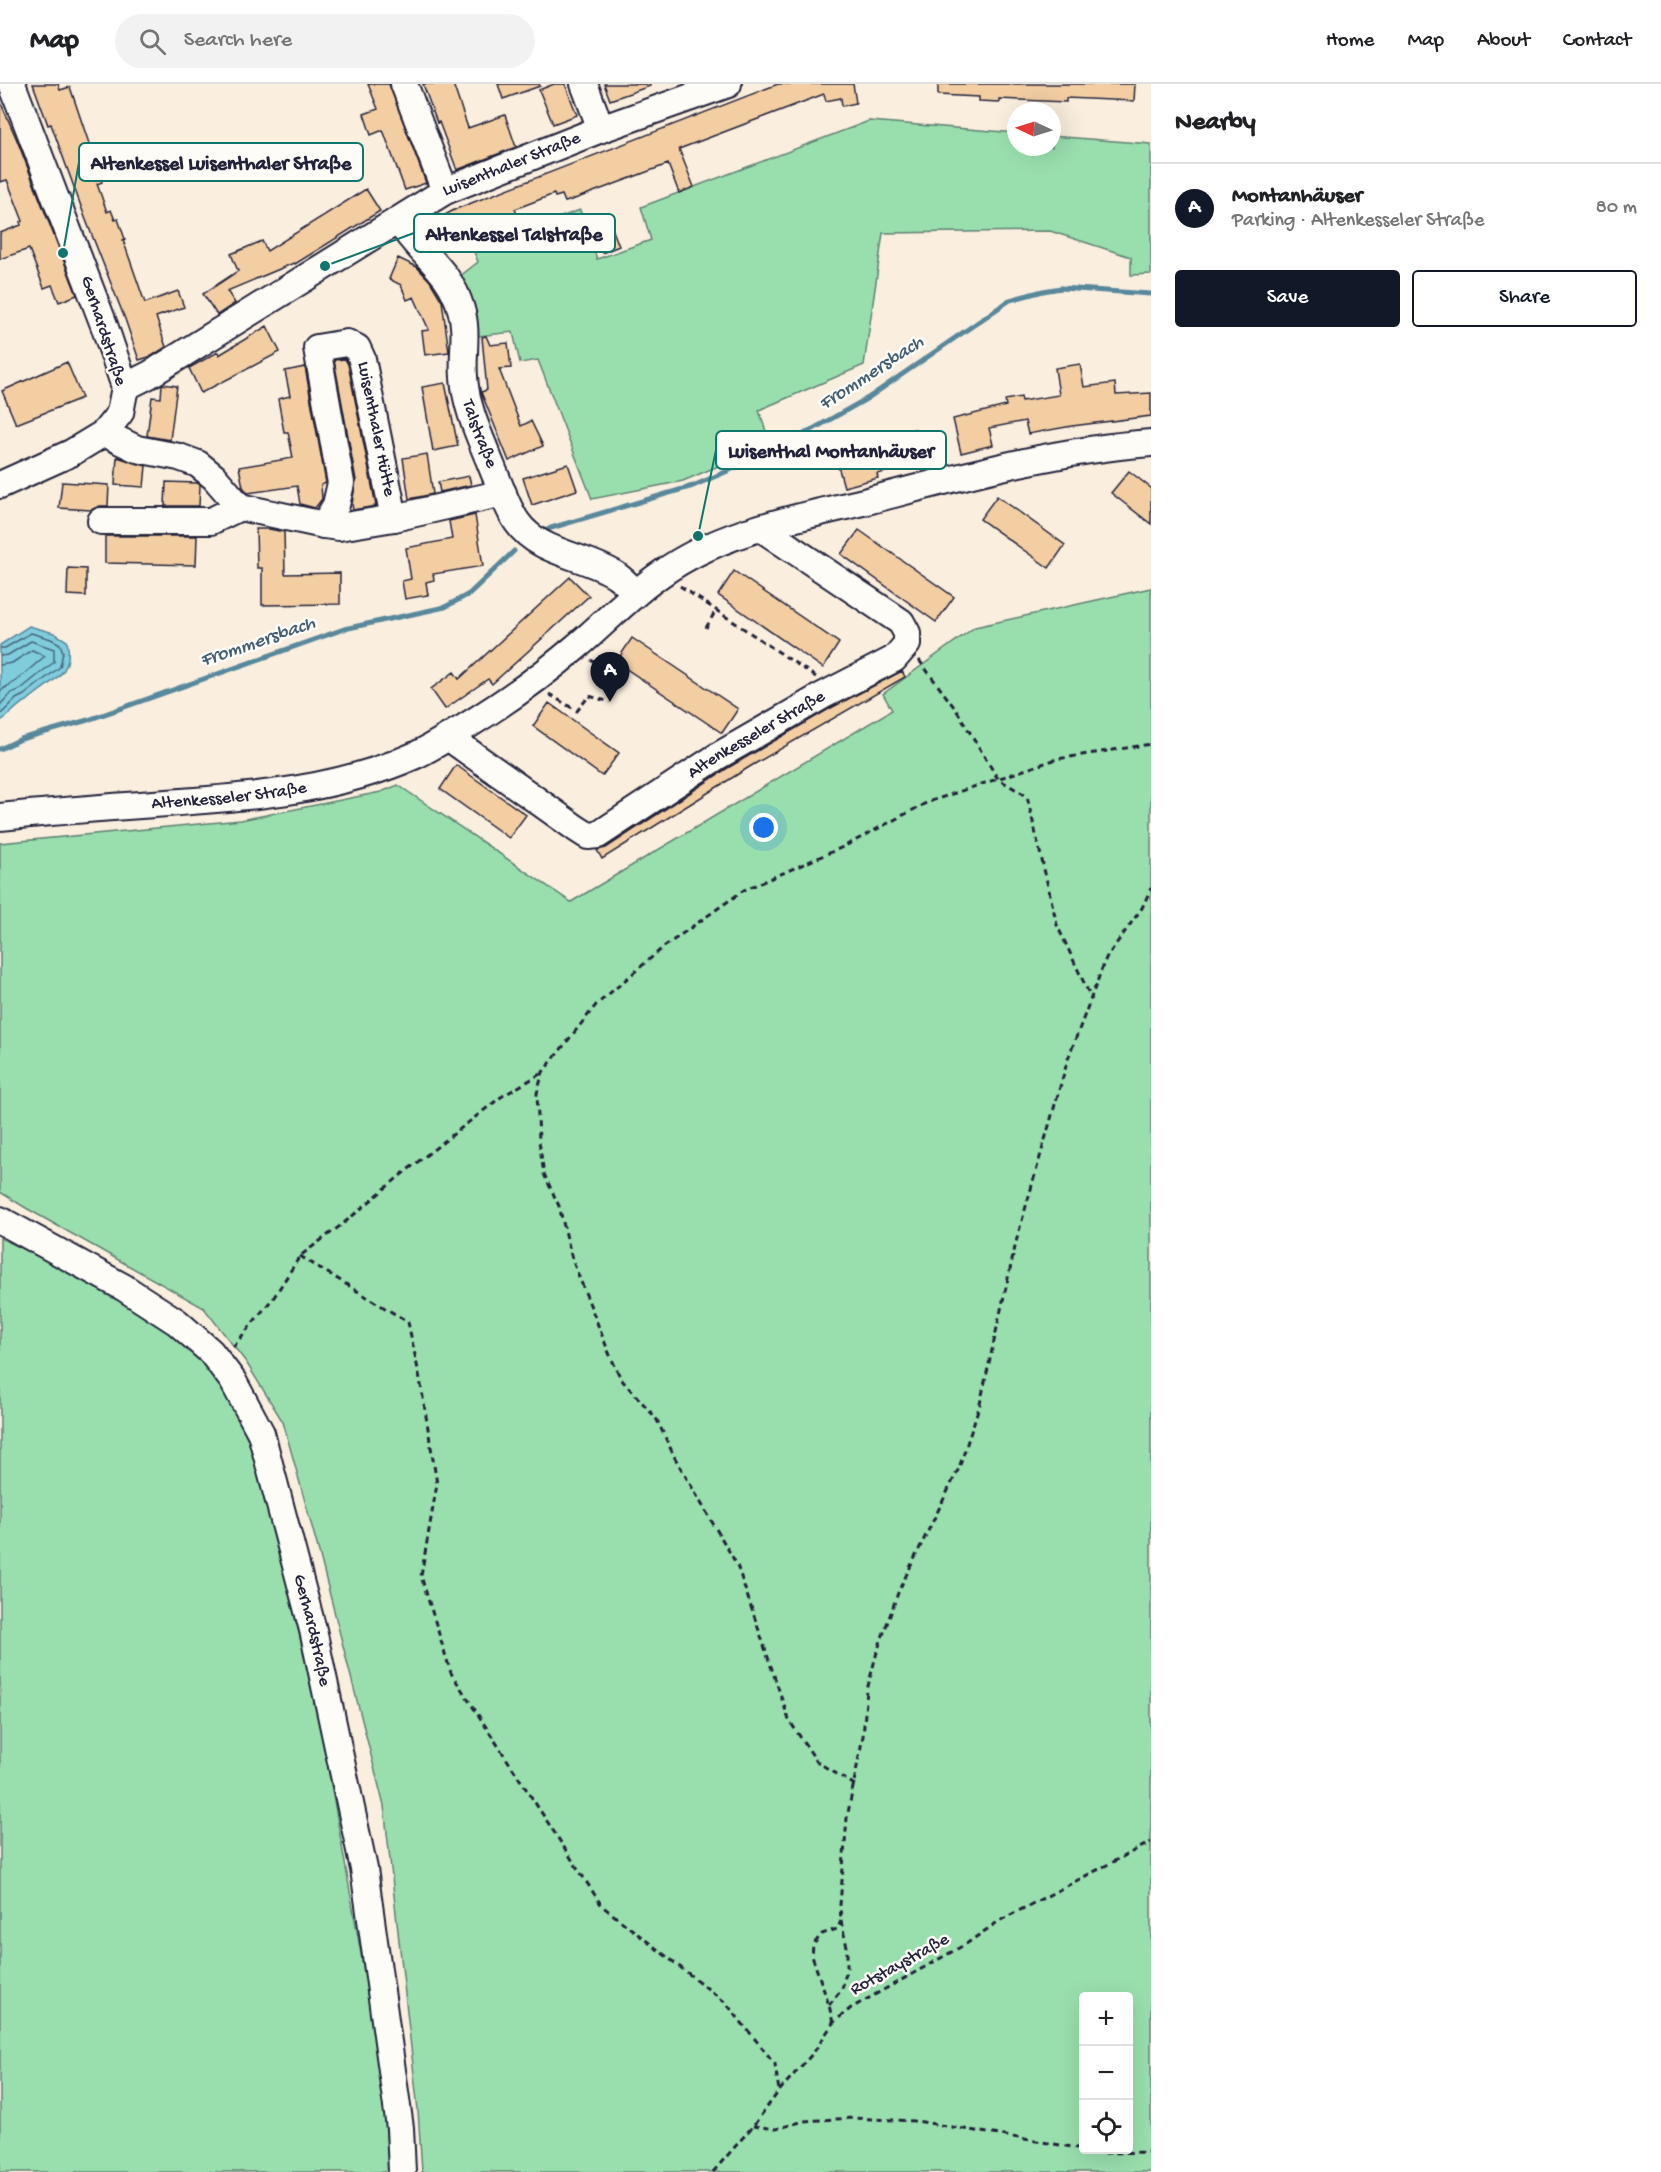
<!DOCTYPE html>
<html lang="en">
<head>
<meta charset="utf-8">
<style>
	:root { --surface:#fff; --page:#f2f2f2; --text:#202124; --muted:#757577; --line:#e0e0e0; --accent:#111827 }
	body { margin:0; font-family:"Gochi Hand",sans-serif; background:var(--page); color:var(--text) }
	.controls { position:absolute; right:18px; bottom:18px; display:grid; overflow:hidden; border-radius:6px; box-shadow:0 6px 24px #0002 }
	.controls button { width:54px; height:54px; display:grid; place-items:center; padding:0; border:0; border-bottom:2px solid var(--line); background:var(--surface); color:var(--text); font:30px sans-serif }
	.compass { position:absolute; left:1007px; top:18px; width:54px; height:54px; border-radius:50%; background:var(--surface); box-shadow:0 6px 24px #0002; rotate:274deg }
	.you { position:absolute; left:764px; top:744px; width:21px; height:21px; margin:-15px; border:4px solid #fff; border-radius:50%; background:#1a73e8; box-shadow:0 0 0 9px #1a73e833 }
	.badge { display:grid; place-items:center; width:39px; height:39px; border-radius:50%; background:var(--accent); color:#fff; font-size:20px; font-weight:700 }
	.pin { position:absolute; translate:-50% -50px; filter:drop-shadow(0 2px 3px #0008) }
	.pin::after { content:''; position:absolute; top:32px; width:21px; height:18px; background:inherit; clip-path:polygon(0 0,100% 0,50% 100%) }
	.list { margin:0; padding:0; list-style:none }
	h2 { display:flex; justify-content:space-between; align-items:center; height:78px; margin:0; padding:0 24px; font-size:26px }
	h2 small { font-size:20px; font-weight:400; color:var(--muted) }
	.list li { display:grid; grid-template-columns:39px 1fr auto; gap:18px; align-items:center; box-sizing:border-box; height:90px; padding:0 24px; border-top:2px solid var(--line) }
	.list b { display:block; font-size:22px; white-space:nowrap }
	.list p { margin:0; font-size:20px; white-space:nowrap; color:var(--muted) }
	.list em { font-size:20px; font-style:normal; color:var(--muted) }
	.actions { display:flex; gap:12px; padding:18px 24px }
	.actions a { flex:1; padding:14px 0; border:2px solid var(--accent); border-radius:6px; text-align:center; font-size:21px; color:var(--accent) }
	.actions .main { background:var(--accent); color:#fff }
	.icon { flex:none; width:33px; height:33px; fill:none; stroke:currentColor; stroke-width:2; stroke-linecap:round; stroke-linejoin:round }
	.map { position:relative; flex:none; width:1151px; height:2088px; overflow:hidden }
	header { display:flex; align-items:center; gap:36px; box-sizing:border-box; height:84px; padding:0 30px; background:var(--surface); border-bottom:2px solid var(--line) }
	header strong { font-size:28px }
	nav { display:flex; gap:33px; margin-inline-start:auto; font-size:21px }
	.search { width:420px; height:54px; background:var(--page); display:flex; align-items:center; gap:15px; box-sizing:border-box; padding:0 21px; border-radius:33px; color:var(--muted); font-size:22px }
	main { display:flex }
	aside { flex:1; background:var(--surface) }
	.map>svg:first-child { display:block }
	.green { fill:#99dfad; stroke:#5e8074; stroke-width:1.5; fill-rule:evenodd }
	.water { fill:#7eccdc; stroke:#59889c; stroke-width:1.5 }
	.lines { fill:none; stroke-linecap:round; stroke-linejoin:round }
	.shore { stroke:#47667b; stroke-width:1.5 }
	.stream { stroke:#59889c; stroke-width:5 }
	.building { fill:#f3cea3; stroke:#22223b; stroke-width:1.5 }
	.minor-casing { stroke:#22223b; stroke-width:30 }
	.path { stroke:#22223b; stroke-width:3; stroke-dasharray:6 4.5; stroke-linecap:butt }
	.minor { stroke:#fdfcf7; stroke-width:26 }
	.labels { text-anchor:middle; dominant-baseline:central; stroke-width:5; stroke-linejoin:round; paint-order:stroke }
	.street-label { font-size:18px; fill:#22223b; stroke:#fdfcf7 }
	.water-label { font-size:20px; font-style:italic; fill:#425e73; stroke:#fdfcf7 }
	.leader { fill:none; stroke:#0f766e; stroke-width:2 }
	.callout-dot { fill:#0f766e; stroke:#fdfcf7; stroke-width:2 }
	.callout { fill:#fdfcf7; stroke:#0f766e; stroke-width:2 }
	.callout-label { font-size:20px; text-anchor:middle; font-weight:bold; fill:#22223b }
</style>
</head>
<body>
<header>
<strong>Map</strong>
<div class="search"><svg class="icon" aria-label="search" viewBox="0 0 24 24"><circle cx="10" cy="10" r="6"/><path d="M15 15l6 6"/></svg>Search here</div>
<nav><a>Home</a><a>Map</a><a>About</a><a>Contact</a></nav>
</header>
<main>
<div class="map">
<svg width="1151" height="2088" viewBox="0 0 1151 2088">
	<rect width="100%" height="100%" fill="#faeede"/>
	<filter id="ink" filterUnits="userSpaceOnUse"><feTurbulence type="fractalNoise" baseFrequency=".0167" numOctaves="2"/><feDisplacementMap in="SourceGraphic" scale="12" xChannelSelector="R" yChannelSelector="G"/><feConvolveMatrix kernelMatrix="1 2 1 2 8 2 1 2 1" color-interpolation-filters="sRGB"/></filter>
	<g filter="url(#ink)">
		<path class="green" d="M869 37 1016 49V63H1052V52L1151 60V190L1131 191V173L1050 147 883 149 864 281 759 326 770 360 683 397 592 415 538 276 520 279 513 248 478 252 472 223 459 193 478 178 473 165 580 126 597 175 651 156 641 123Z
			M1151 504V2088H422L418 2026 384 1722 319 1468 283 1338 246 1278 204 1224 26 1124 0 1108V759L241 736 381 708 398 701 571 818 892 626 883 610 975 543ZM1128 1912V2066H1084V1912Z
			M0 1154 103 1202 161 1239 189 1262 224 1305 252 1364 316 1615 369 1915 385 2038 389 2088H0Z"/>
		<path class="water" d="M29 542 54 549 67 557C75 592 50 596 27 617 15 621 11 632 0 637V561Z"/>
		<g class="lines">
			<path class="shore" d="M0 564H5L31 549 51 555 60 560 63 568 60 583 24 611 16 615 0 631
				M0 572 8 571 31 557 54 565V578L21 605 11 609 0 621
				M0 581 12 579 32 566 45 572 16 597 0 607"/>
			<path class="stream" d="M542 449 551 444 693 402 776 366 868 314 1010 216 1043 207 1061 204 1151 210
				M0 665 21 655 88 636 344 545 445 523 469 510 514 467"/>
		</g>
		<path class="building" d="M33 0H58L60 6 70 3 102 98 97 100 107 128 111 126 115 136 118 135 125 155 123 156 145 219 178 207 184 223 156 233 166 263 152 272 139 276 125 235 86 136 51 40 48 41Z
			M368 0H389L426 99 405 106 383 46 371 51 364 30 378 25Z
			M423 0H453L468 44 505 31 516 63 457 86 439 38 437 39Z
			M498 0H539L540 2 503 15Z
			M554 0H565L577 31 553 40 539 6Z
			M604 0H650V2L610 16Z
			M778 0H853L856 19 842 22 841 14 826 17 824 10 679 65 694 103 679 109 668 80 572 116 565 118 562 111 555 113 554 110 515 125 520 139 497 149 498 153 479 161 473 145 465 148 463 143 441 155 432 138 456 125Z
			M938 0H1135L1134 17 1066 14V18L999 15V18L979 17V13L938 11Z
			M0 17 17 56 77 211 59 218 52 201 44 204 29 165 0 175V149L21 141 20 138 23 137 7 96 0 98Z
			M366 105 380 127 295 180 294 179 227 207 235 219 217 231 203 210 238 187 231 170 262 157 267 167Z
			M612 144 619 162 602 169 595 150Z
			M398 174 417 183 430 197 442 217 449 268 425 271 422 247 429 246 414 213 407 216 401 201 389 195Z
			M267 242 280 268 201 309 189 284 218 268 219 271Z
			M486 252 490 261 508 259 511 284 499 285 521 342 531 337 543 362 509 377 481 308 487 306 482 253Z
			M345 275 348 280 376 422 353 426 352 420 356 396 334 276Z
			M67 278 82 314 16 340 2 307Z
			M1080 280 1084 303 1115 299 1116 311 1151 309V332L1072 342 1028 350 1025 337 989 344 993 361 961 369 953 335 1006 322 1005 316 1021 313 1022 317 1059 311 1055 284Z
			M305 283 326 399 321 401 322 415 315 424 300 420 297 402 248 409 243 403 239 383 293 374 288 348H284L278 315 290 312 285 287Z
			M445 299 458 362 433 367 422 303Z
			M162 300 177 302 170 356 147 352 152 313 161 314Z
			M915 345 918 356 926 354 931 377 877 390 878 394 844 403 835 371 886 357 885 352Z
			M427 370 433 410 409 415 403 374Z
			M117 373 146 382 144 403 115 401Z
			M568 380 577 406 532 421 523 394Z
			M1129 387 1151 404V440L1111 409Z
			M469 392 471 401 440 408 438 398Z
			M62 398 109 401 108 422H100L91 426 59 424Z
			M166 398 197 399 200 401 199 422H165Z
			M997 412 1065 461 1049 484 980 435Z
			M475 431 483 482 433 490 434 496 426 498 428 511 405 515 402 497 411 495 406 464 452 455 449 437Z
			M256 445H269L284 448 285 490 340 489V520L262 521V484H257Z
			M859 446 954 513 936 538 841 470Z
			M105 452H197L196 481 105 479Z
			M68 484 86 485V512L67 511Z
			M734 487 839 559 823 584 718 511Z
			M570 493 589 512 492 600 488 595 445 625 431 605 454 588 459 595Z
			M632 554 738 625 722 649 616 578Z
			M902 587 905 593 751 682 602 775 597 766 606 764 726 685 829 625Z
			M549 619 619 669 602 692 533 642Z
			M456 681 526 731 509 754 440 705Z"/>
		<g class="lines">
			<defs>
				<g id="minor">
					<path d="M404 0 445 107"/>
					<path d="M584 0 601 45"/>
					<path id="s1" d="M399 137C419 171 449 183 461 225 468 248 462 270 464 293 466 326 482 357 494 388 501 404 507 424 517 438 539 470 585 471 616 491 623 496 630 503 636 509"/>
					<path id="s2" d="M125 303 149 291 445 107 601 45 728 0"/>
					<path d="M104 349 137 365 179 373 198 380 214 393 240 423 324 441 339 443 394 434 503 409"/>
					<path d="M0 401 71 369 104 349 120 329 125 303 104 241 12 0"/>
					<path d="M101 437H211L240 423"/>
					<path id="s3" d="M324 441 336 421 341 399 317 264 347 259 357 264 362 275 394 434"/>
					<path id="s4" d="M448 653 577 745 588 752 598 751 718 672 822 612 894 575 907 560V549L901 538 761 444"/>
					<path id="s5" d="M0 733C56 727 111 723 167 719 252 713 338 706 416 671 433 663 449 652 465 643 504 619 541 593 576 563 605 539 630 511 661 490 722 446 799 434 871 416 963 392 1056 366 1151 359"/>
					<path id="s6" d="M0 1136 123 1203 177 1238 211 1268 233 1297 261 1349 313 1546 364 1785 400 2044 402 2088"/>
				</g>
			</defs>
			<use href="#minor" class="minor-casing"/>
			<path class="path" d="M680 502 816 593
				M706 544 716 526
				M591 576 604 585 620 604
				M919 576 957 627 998 695 1027 712 1057 841 1092 916
				M549 610 577 627 589 612 610 618
				M300 1172 408 1238 420 1295 437 1400 421 1492 451 1589 602 1822 726 1919 775 1980 779 2007
				M233 1263 274 1213 300 1172 344 1139 401 1091 501 1013 542 989
				M855 1701 817 1678 789 1636 737 1481 675 1374 656 1334 621 1295 609 1269 572 1175 559 1122 544 1090 539 1057 537 1009 543 988 596 921 665 862 744 806 845 762 928 718 1057 675 1151 660
				M829 1921 842 1905 847 1884V1863L841 1837 840 1821 847 1734 863 1652 867 1606 877 1568 899 1506 959 1384 980 1320 1017 1154 1068 975 1106 874 1142 824 1151 804
				M833 1939 829 1921 812 1872 813 1861 822 1850 837 1845 841 1837
				M753 2042 776 2045 804 2037 853 2034 916 2037 1084 2065
				M1084 2066 1105 2069 1151 2068
				M713 2088 753 2042 779 2007 814 1968 833 1939 851 1924 966 1860 999 1837 1151 1758"/>
			<use href="#minor" class="minor"/>
		</g>
	</g>
	<g class="labels">
		<g class="street-label">
			<text stroke="none"><textPath href="#s2" startOffset="447">Luisenthaler Straße</textPath></text>
			<text transform="translate(103 247) rotate(72)">Gerhardstraße</text>
			<text stroke="none"><textPath href="#s3" startOffset="308">Luisenthaler Hütte</textPath></text>
			<text stroke="none"><textPath href="#s1" startOffset="236">Talstraße</textPath></text>
			<text stroke="none"><textPath href="#s4" startOffset="369">Altenkesseler Straße</textPath></text>
			<text stroke="none"><textPath href="#s5" startOffset="230">Altenkesseler Straße</textPath></text>
			<text stroke="none"><textPath href="#s6" startOffset="549">Gerhardstraße</textPath></text>
			<text transform="translate(900 1881) rotate(-29)">Rotstaystraße</text>
		</g>
		<g class="water-label">
			<text transform="translate(872 290) rotate(-33)">Frommersbach</text>
			<text transform="translate(258 559) rotate(-19)">Frommersbach</text>
		</g>
	</g>
	<path class="leader" d="M63 169L79 78M325 182L414 149M698 452L716 366"/>
	<g class="callout-dot">
		<circle cx="63" cy="169" r="6"/>
		<circle cx="325" cy="182" r="6"/>
		<circle cx="698" cy="452" r="6"/>
	</g>
	<g class="callout">
		<rect x="79" y="59" width="284" height="38" rx="6"/>
		<rect x="414" y="130" width="201" height="38" rx="6"/>
		<rect x="716" y="347" width="230" height="38" rx="6"/>
	</g>
	<g class="callout-label">
		<text x="221" y="85">Altenkessel Luisenthaler Straße</text>
		<text x="514" y="156">Altenkessel Talstraße</text>
		<text x="831" y="373">Luisenthal Montanhäuser</text>
	</g>
</svg>
<div class="controls">
<button>+</button>
<button>−</button>
<button><svg class="icon" aria-label="locate" viewBox="0 0 24 24"><circle cx="12" cy="12" r="6"/><path d="M12 2v4M12 18v4M2 12h4M18 12h4"/></svg></button>
</div>
<svg class="compass" viewBox="-18 -18 36 36"><path d="M0-13l5 13h-10z" fill="#e53935"/><path d="M0 13l5-13h-10z" fill="#757577"/></svg>
<div class="you"></div>
<div class="pin badge" style="left:610px;top:618px">A</div>
</div>
<aside>
<h2>Nearby<small></small></h2>
<ul class="list">
<li><span class="badge">A</span><div><b>Montanhäuser</b><p>Parking · Altenkesseler Straße</p></div><em>80 m</em></li>
</ul>
<div class="actions"><a class="main">Save</a><a>Share</a></div>
</aside>
</main>
</body>
</html>
